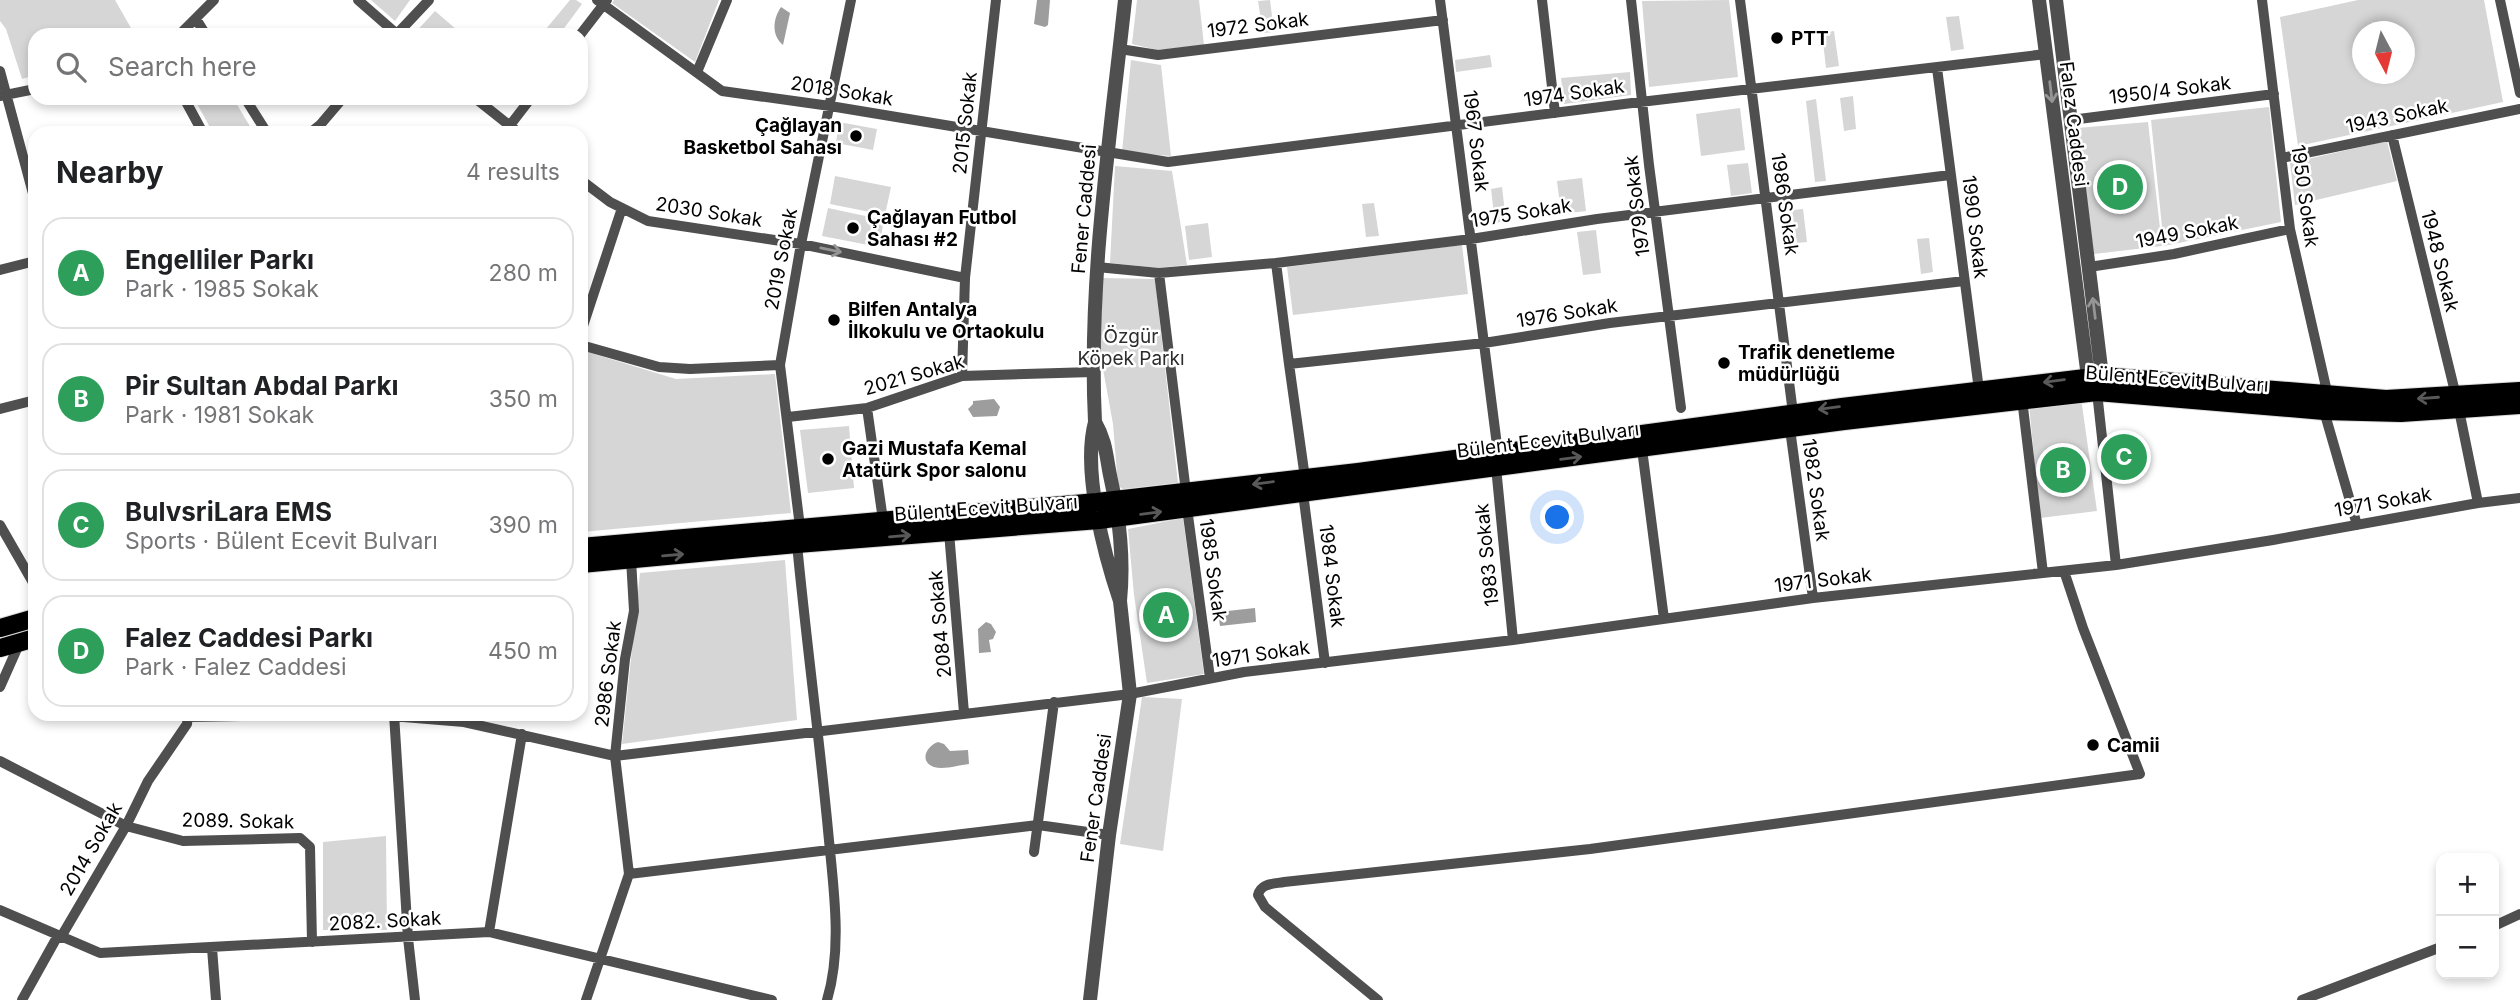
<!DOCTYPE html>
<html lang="en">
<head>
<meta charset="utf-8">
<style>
	:root { --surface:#fff; --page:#f6f6f6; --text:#202124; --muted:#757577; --line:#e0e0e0; --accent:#000 }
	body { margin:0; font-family:Inter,sans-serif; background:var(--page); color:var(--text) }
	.controls { position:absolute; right:21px; bottom:21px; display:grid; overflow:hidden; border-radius:14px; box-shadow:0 4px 10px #0003 }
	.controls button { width:63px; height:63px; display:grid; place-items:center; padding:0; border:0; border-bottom:2px solid var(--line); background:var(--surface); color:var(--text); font:35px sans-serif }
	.compass { position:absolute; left:2352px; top:21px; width:63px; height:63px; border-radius:50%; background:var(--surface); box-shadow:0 4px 10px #0003; rotate:173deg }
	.you { position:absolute; left:1558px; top:518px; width:24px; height:24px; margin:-18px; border:5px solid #fff; border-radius:50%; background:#1a73e8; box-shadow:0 0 0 10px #1a73e833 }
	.badge { display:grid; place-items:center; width:46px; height:46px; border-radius:50%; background:var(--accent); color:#fff; font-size:23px; font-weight:700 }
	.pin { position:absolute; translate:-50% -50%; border:4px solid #fff; box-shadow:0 2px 7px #0006 }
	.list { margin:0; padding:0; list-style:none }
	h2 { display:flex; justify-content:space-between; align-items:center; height:91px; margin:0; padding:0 28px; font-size:30px }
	h2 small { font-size:23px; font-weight:400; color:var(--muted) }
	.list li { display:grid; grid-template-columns:46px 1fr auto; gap:21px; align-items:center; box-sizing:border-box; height:112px; margin:0 14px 14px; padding:0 14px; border:2px solid var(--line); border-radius:21px }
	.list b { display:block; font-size:26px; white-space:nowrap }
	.list p { margin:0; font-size:23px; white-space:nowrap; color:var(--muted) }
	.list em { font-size:23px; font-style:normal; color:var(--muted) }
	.icon { flex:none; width:38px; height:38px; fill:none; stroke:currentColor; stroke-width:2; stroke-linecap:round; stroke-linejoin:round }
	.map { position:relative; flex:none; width:2520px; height:1000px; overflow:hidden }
	.search { position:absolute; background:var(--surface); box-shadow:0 4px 10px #0003; left:28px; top:28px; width:560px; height:77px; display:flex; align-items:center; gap:18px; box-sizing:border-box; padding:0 24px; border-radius:21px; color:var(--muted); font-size:26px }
	.panel { position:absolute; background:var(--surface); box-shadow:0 4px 10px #0003; left:28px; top:126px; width:560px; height:595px; border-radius:21px }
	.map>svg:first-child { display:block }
	.green { fill:#d6d6d6; fill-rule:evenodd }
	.water { fill:#9d9d9d }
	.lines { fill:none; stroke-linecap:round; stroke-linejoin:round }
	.primary-casing { stroke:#dbdbdb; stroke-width:20 }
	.minor { stroke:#4f4f4f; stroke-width:10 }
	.tertiary { stroke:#4f4f4f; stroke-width:14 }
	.primary { stroke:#000; stroke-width:18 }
	.oneway { stroke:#959595 }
	.oneway2 { stroke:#595959 }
	.poi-dot { fill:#000; stroke:#fff; stroke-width:2.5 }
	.labels { text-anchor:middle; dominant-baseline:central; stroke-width:5; stroke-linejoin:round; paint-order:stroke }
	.street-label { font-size:19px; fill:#000; stroke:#fff }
	.poi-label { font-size:19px; font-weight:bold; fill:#000; stroke:#fff; text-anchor:start }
	.park-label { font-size:19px; fill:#2d2d2d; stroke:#fff }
</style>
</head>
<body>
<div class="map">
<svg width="2520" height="1000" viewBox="0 0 2520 1000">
	<rect width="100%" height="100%" fill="#fff"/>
	<path class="green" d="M0 0H115L135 35H35V75L22 79 6 29 0 21Z
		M371 0H410L395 21Z
		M570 0H576L582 4 559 35H541Z
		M614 0H719L695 62 612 3Z
		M1137 0H1199L1204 45 1157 50 1132 44Z
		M1270 0 1274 32 1263 33 1258 1Z
		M1729 0 1738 77 1649 87 1642 1Z
		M2358 0H2484L2503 102 2298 146 2280 17ZM2362 32H2404V74H2362Z
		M435 11 463 35H413Z
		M1959 16 1964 49 1951 51 1946 17Z
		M1834 31 1839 66 1826 68 1822 33Z
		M1490 55 1492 67 1456 72 1455 60Z
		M1131 60 1161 65 1171 156 1122 152Z
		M1630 72 1631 95 1564 104 1561 78Z
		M1853 96 1856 129 1844 131 1840 98Z
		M194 98H233L254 133H213Z
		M1816 99 1826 181 1815 182 1806 101Z
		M2269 107 2281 222 2164 246 2151 120Z
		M1740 108 1745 150 1701 156 1696 114Z
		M839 122 877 129 873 150 836 143Z
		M2148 122 2162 246 2094 254 2077 128Z
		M2387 141 2397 181 2295 205 2290 163Z
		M1748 163 1752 193 1731 196 1727 165Z
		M1115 166 1172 171 1187 265 1159 268 1110 263Z
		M835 176 891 187 885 215 830 204Z
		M1582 178 1586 211 1561 214 1557 181Z
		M1502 187 1506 221 1495 223 1491 189Z
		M1374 203 1379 236 1366 237 1362 204Z
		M828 208 884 220 879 247 822 236Z
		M1803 209 1807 242 1797 243 1792 210Z
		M1208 223 1212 257 1189 260 1185 226Z
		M1596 230 1601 273 1583 275 1577 232Z
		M1929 238 1933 272 1921 274 1917 239Z
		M1462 245 1468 294 1293 315 1287 267Z
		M1103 278 1155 279 1178 483 1123 489 1118 486 1113 424 1099 347Z
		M581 350 676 379 775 374 791 513 581 532Z
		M2081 398 2097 511 2040 518 2029 405Z
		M849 426 854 488 808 493 800 430Z
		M1183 518 1204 674 1147 683 1134 595 1128 529Z
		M785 560 797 720 622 744 640 573Z
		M1142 697 1182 699 1163 851 1120 844Z
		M386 836 387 930H323V842Z"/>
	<path class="water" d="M1037 0H1050L1048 25 1045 27 1034 24Z
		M781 7 790 13 783 45C771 35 773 19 781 7Z
		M994 399 1000 407 997 416 973 417 968 409 973 404V401Z
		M1255 608 1256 622 1220 626 1218 612Z
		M986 622 991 624 996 632 993 639 989 640 991 652 979 653 978 629Z
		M938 742 944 744 950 751 968 750 969 764C959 765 944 770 934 767 919 762 926 746 938 742Z"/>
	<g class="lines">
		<defs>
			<path id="primary" d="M581 547 1097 502 1358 472 1842 407 2102 376 2386 399 2520 391
				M581 564 797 544 1099 520 1844 421 2097 392 2324 411 2401 413 2520 405
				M0 628 35 618
				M0 648 35 638"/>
		</defs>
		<use href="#primary" class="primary-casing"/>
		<path class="minor" d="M358 0 398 35
			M597 0 722 91 830 106 1168 162 1632 103 2046 54
			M1440 0 1498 453
			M1542 0 1555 113
			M1631 0 1649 165 1681 408
			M1740 0 1793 413
			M2262 0 2290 229 2328 396
			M2500 0 2520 93
			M196 19 206 35
			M179 35 214 0
			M396 35 429 0
			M580 35 607 0
			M1120 49 1158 55 1443 20
			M1937 68 1979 390
			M0 71 35 201
			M697 72 727 0
			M0 96 35 89
			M184 98 203 133
			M245 98 267 133
			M475 98 519 133
			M2071 120 2274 94
			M310 133 320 125 343 98
			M504 133 531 98
			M2392 135 2456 396
			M2282 158 2520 109
			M581 180 610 202 648 221 801 244 965 278
			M1276 263 1289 364
			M1097 267 1159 273 1276 263 1471 239 1597 219 1950 175
			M2089 267 2174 254 2290 229
			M0 270 35 261
			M1159 273 1186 492
			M581 332 622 208
			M581 345 659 367 690 369 780 365
			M962 376 965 278 996 0
			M2097 392 2116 565
			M2022 399 2043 573
			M867 408 883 520
			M0 409 35 400
			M2459 410 2478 503
			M2324 411 2357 525
			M788 417 867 408 962 376 1093 372
			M1790 429 1813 598
			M1642 449 1664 619
			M1496 467 1513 640
			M1305 478 1289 364 1484 343 1610 323 1964 281
			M1303 493 1325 663
			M1187 508 1210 678
			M0 525 35 586
			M800 527 780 365 801 244 851 0
			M949 532 964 713
			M797 544C806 639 819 735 828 830 833 885 843 947 827 1000
			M0 687 20 642
			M394 714 408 938 415 1000
			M188 717 367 714 464 722 615 756 625 659 634 611 631 559
			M0 761 126 826 183 841 300 838 310 847 312 942
			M1109 835 1038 825 629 874 615 756 1130 694 1244 672 1513 640 1813 598 2116 565 2273 540 2478 503 2520 498
			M1034 852 1054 702
			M0 910 100 953 489 932 772 1000
			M2494 926 2520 914
			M489 932 522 734
			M212 948 216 1000
			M22 1000 56 939 61 937 126 826 148 781 187 724 188 714
			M586 1000 629 874
			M1378 1000 1265 907 1258 895C1261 883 1273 884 1284 882L1590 849 2140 774 2083 628 2064 571
			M2302 1000 2441 947"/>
		<path class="tertiary" d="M2039 0 2088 377 2093 386
			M2056 0 2102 376 2099 384
			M1095 422C1088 281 1110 140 1125 0
			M1095 422C1107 443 1106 458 1111 480 1120 520 1124 560 1120 601 1104 554 1082 470 1095 422Z
			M1090 1000 1109 835 1130 694 1120 601"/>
		<use href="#primary" class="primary"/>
	</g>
	<defs><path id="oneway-shaft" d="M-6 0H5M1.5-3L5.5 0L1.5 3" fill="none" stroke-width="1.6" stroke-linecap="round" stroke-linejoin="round" transform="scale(1.75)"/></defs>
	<g class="oneway">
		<use href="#oneway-shaft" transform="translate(2051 92) rotate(83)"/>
		<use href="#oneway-shaft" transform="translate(831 250) rotate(12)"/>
		<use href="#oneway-shaft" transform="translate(2094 308) rotate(-97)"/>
	</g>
	<g class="oneway2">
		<use href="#oneway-shaft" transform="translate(2054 381) rotate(173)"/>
		<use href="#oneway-shaft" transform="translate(2428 398) rotate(176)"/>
		<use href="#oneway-shaft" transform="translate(1829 408) rotate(173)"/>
		<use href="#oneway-shaft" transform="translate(1571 458) rotate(-7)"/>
		<use href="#oneway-shaft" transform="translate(1263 483) rotate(173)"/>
		<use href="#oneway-shaft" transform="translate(1151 513) rotate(-7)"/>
		<use href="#oneway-shaft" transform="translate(900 536) rotate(-5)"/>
		<use href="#oneway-shaft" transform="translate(673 555) rotate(-5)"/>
	</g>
	<g class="poi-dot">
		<circle cx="1777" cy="38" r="7"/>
		<circle cx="856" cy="136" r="7"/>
		<circle cx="853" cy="228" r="7"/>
		<circle cx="834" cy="320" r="7"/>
		<circle cx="1724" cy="363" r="7"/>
		<circle cx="828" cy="459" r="7"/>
		<circle cx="2093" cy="745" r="7"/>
	</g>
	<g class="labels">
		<g class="street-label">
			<text transform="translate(1258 25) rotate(-7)">1972 Sokak</text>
			<text transform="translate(2170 90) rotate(-7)">1950/4 Sokak</text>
			<text transform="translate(842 91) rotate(9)">2018 Sokak</text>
			<text transform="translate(1574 93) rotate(-8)">1974 Sokak</text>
			<text transform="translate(2397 116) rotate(-12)">1943 Sokak</text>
			<text transform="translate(965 123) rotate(-84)">2015 Sokak</text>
			<text transform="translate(2074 124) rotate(83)">Falez Caddesi</text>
			<text transform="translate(1476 141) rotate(83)">1967 Sokak</text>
			<text transform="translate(2305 196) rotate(82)">1950 Sokak</text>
			<text transform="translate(1785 204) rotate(82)">1986 Sokak</text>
			<text transform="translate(1637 206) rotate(-97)">1979 Sokak</text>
			<text transform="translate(1084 209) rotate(-85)">Fener Caddesi</text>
			<text transform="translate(709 212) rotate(9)">2030 Sokak</text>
			<text transform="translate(1521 213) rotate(-9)">1975 Sokak</text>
			<text transform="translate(1975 227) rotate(83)">1990 Sokak</text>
			<text transform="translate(2187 232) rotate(-11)">1949 Sokak</text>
			<text transform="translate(781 259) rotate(-79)">2019 Sokak</text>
			<text transform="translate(2440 261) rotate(76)">1948 Sokak</text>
			<text transform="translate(1567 313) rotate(-9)">1976 Sokak</text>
			<text transform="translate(914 375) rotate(-16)">2021 Sokak</text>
			<text transform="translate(2177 379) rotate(4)">Bülent Ecevit Bulvarı</text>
			<text transform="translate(1548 440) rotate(-7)">Bülent Ecevit Bulvarı</text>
			<text transform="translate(1816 490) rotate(82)">1982 Sokak</text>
			<text transform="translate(2383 502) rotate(-10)">1971 Sokak</text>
			<text transform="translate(986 508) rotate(-4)">Bülent Ecevit Bulvarı</text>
			<text transform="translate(1487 555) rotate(-96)">1983 Sokak</text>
			<text transform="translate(1213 570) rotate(82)">1985 Sokak</text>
			<text transform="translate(1332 576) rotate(83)">1984 Sokak</text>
			<text transform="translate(1823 580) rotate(-7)">1971 Sokak</text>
			<text transform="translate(940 624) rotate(-95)">2084 Sokak</text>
			<text transform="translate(1261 654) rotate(-8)">1971 Sokak</text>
			<text transform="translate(608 674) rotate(-83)">2986 Sokak</text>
			<text transform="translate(1096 798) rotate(-82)">Fener Caddesi</text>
			<text transform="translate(238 821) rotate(1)">2089. Sokak</text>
			<text transform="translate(91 849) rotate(-60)">2014 Sokak</text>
			<text transform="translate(385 921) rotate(-3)">2082. Sokak</text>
		</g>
		<g class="poi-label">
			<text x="1791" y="38">PTT</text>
			<text x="842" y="125" text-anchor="end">Çağlayan<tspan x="842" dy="22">Basketbol Sahası</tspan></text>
			<text x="867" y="217">Çağlayan Futbol<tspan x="867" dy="22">Sahası #2</tspan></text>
			<text x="848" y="309">Bilfen Antalya<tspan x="848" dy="22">İlkokulu ve Ortaokulu</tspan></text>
			<text x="1738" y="352">Trafik denetleme<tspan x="1738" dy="22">müdürlüğü</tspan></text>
			<text x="842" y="448">Gazi Mustafa Kemal<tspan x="842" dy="22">Atatürk Spor salonu</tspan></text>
			<text x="2107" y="745">Camii</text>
		</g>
		<g class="park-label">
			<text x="1131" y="336">Özgür<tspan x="1131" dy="22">Köpek Parkı</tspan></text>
		</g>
	</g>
</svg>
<div class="controls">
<button>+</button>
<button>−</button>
</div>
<svg class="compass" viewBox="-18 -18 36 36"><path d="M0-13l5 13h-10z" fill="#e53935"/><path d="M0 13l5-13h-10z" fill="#757577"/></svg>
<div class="you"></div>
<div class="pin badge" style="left:1166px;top:615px;background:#2e9e5b">A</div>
<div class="pin badge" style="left:2063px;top:470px;background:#2e9e5b">B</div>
<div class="pin badge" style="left:2124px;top:457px;background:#2e9e5b">C</div>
<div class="pin badge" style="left:2120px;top:187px;background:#2e9e5b">D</div>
<div class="search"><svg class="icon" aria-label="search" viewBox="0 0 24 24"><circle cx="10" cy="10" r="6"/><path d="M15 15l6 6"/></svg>Search here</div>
<section class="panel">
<h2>Nearby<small>4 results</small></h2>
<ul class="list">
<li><span class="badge" style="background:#2e9e5b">A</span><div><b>Engelliler Parkı</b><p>Park · 1985 Sokak</p></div><em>280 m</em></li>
<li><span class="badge" style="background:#2e9e5b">B</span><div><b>Pir Sultan Abdal Parkı</b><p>Park · 1981 Sokak</p></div><em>350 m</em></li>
<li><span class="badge" style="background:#2e9e5b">C</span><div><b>BulvsriLara EMS</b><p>Sports · Bülent Ecevit Bulvarı</p></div><em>390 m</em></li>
<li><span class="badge" style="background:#2e9e5b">D</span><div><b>Falez Caddesi Parkı</b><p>Park · Falez Caddesi</p></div><em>450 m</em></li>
</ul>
</section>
</div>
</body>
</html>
